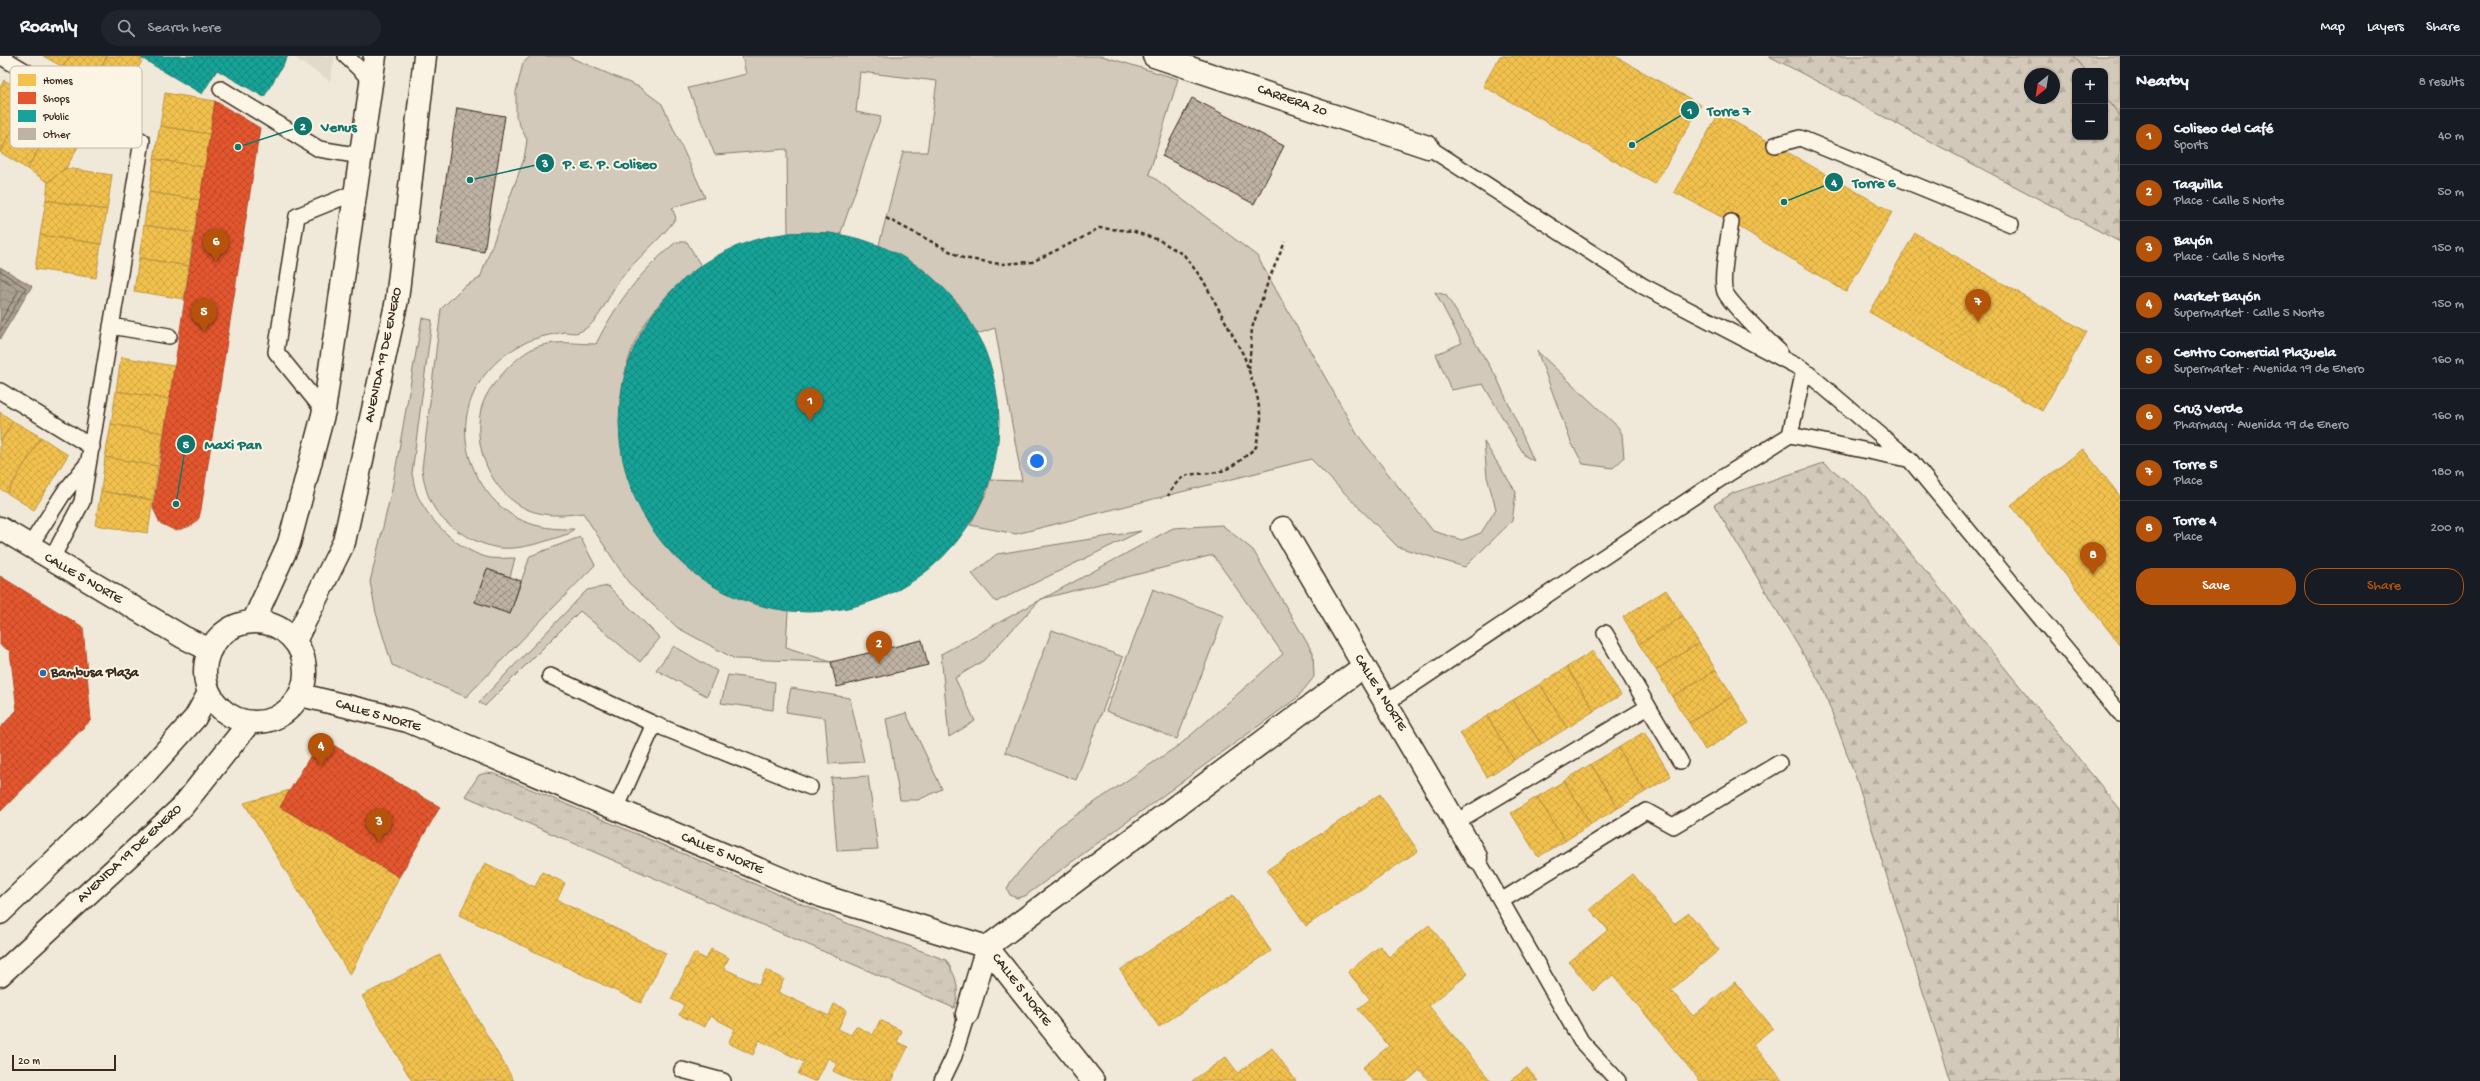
<!DOCTYPE html>
<html lang="en">
<head>
<meta charset="utf-8">
<style>
	:root { --surface:#171b24; --page:#20242c; --text:#f1f3f6; --muted:#9ea1a6; --line:#363941; --accent:#b45309 }
	body { margin:0; font-family:"Gochi Hand",sans-serif; background:var(--page); color:var(--text) }
	.controls { position:absolute; right:12px; top:12px; display:grid; overflow:hidden; border-radius:8px; box-shadow:0 1px 3px #0004 }
	.controls button { width:36px; height:36px; display:grid; place-items:center; padding:0; border:0; border-bottom:1px solid var(--line); background:var(--surface); color:var(--text); font:20px sans-serif }
	.compass { position:absolute; left:2024px; top:12px; width:36px; height:36px; border-radius:50%; background:var(--surface); box-shadow:0 1px 3px #0004; rotate:210deg }
	.scale { position:absolute; left:12px; bottom:10px; width:104px; box-sizing:border-box; padding-left:4px; border:2px solid #3b2a1e; border-top:0; font-size:11px; line-height:14px; white-space:nowrap; color:#3b2a1e; -webkit-text-stroke:3px #fcf5e5; paint-order:stroke }
	.you { position:absolute; left:1037px; top:405px; width:14px; height:14px; margin:-10px; border:3px solid #fff; border-radius:50%; background:#1a73e8; box-shadow:0 0 0 6px #1a73e833 }
	.badge { display:grid; place-items:center; width:26px; height:26px; border-radius:50%; background:var(--accent); color:#fff; font-size:13px; font-weight:700 }
	.pin { position:absolute; translate:-50% -33px; filter:drop-shadow(0 1px 2px #0008) }
	.pin::after { content:''; position:absolute; top:21px; width:14px; height:12px; background:inherit; clip-path:polygon(0 0,100% 0,50% 100%) }
	.list { margin:0; padding:0; list-style:none }
	h2 { display:flex; justify-content:space-between; align-items:center; height:52px; margin:0; padding:0 16px; font-size:17px }
	h2 small { font-size:13px; font-weight:400; color:var(--muted) }
	.list li { display:grid; grid-template-columns:26px 1fr auto; gap:12px; align-items:center; box-sizing:border-box; height:56px; padding:0 16px; border-top:1px solid var(--line) }
	.list b { display:block; font-size:15px; white-space:nowrap }
	.list p { margin:0; font-size:13px; white-space:nowrap; color:var(--muted) }
	.list em { font-size:13px; font-style:normal; color:var(--muted) }
	.actions { display:flex; gap:8px; padding:12px 16px }
	.actions a { flex:1; padding:9px 0; border:1px solid var(--accent); border-radius:16px; text-align:center; font-size:14px; color:var(--accent) }
	.actions .main { background:var(--accent); color:#fff }
	.icon { flex:none; width:22px; height:22px; fill:none; stroke:currentColor; stroke-width:2; stroke-linecap:round; stroke-linejoin:round }
	.map { position:relative; flex:none; width:2120px; height:1025px; overflow:hidden }
	header { display:flex; align-items:center; gap:24px; box-sizing:border-box; height:56px; padding:0 20px; background:var(--surface); border-bottom:1px solid var(--line) }
	header strong { font-size:19px }
	nav { display:flex; gap:22px; margin-inline-start:auto; font-size:14px }
	.search { width:280px; height:36px; background:var(--page); display:flex; align-items:center; gap:10px; box-sizing:border-box; padding:0 14px; border-radius:22px; color:var(--muted); font-size:15px }
	main { display:flex }
	aside { flex:1; background:var(--surface) }
	.map>svg:first-child { display:block }
	.built { fill:#e1d9c9 }
	.grass { fill:url(#grass-tufts); stroke:#867a6c }
	.forest { fill:url(#forest-firs); stroke:#867a6c; fill-rule:evenodd }
	.garden { fill:#d2c9ba; stroke:#867a6c }
	.water { fill:url(#water-waves); stroke:#7e7163 }
	.homes { fill:url(#homes-cross-hatch); stroke:#bb9440 }
	.shops { fill:url(#shops-cross-hatch); stroke:#b14a29 }
	.public { fill:url(#public-cross-hatch); stroke:#227f73 }
	.lines { fill:none; stroke-linecap:round; stroke-linejoin:round }
	.shore { stroke:#67594c; stroke-width:1 }
	.building { fill:url(#building-cross-hatch); stroke:#3b2a1e }
	.service-casing { stroke:#3b2a1e; stroke-width:18 }
	.minor-casing { stroke:#3b2a1e; stroke-width:25 }
	.tertiary-casing { stroke:#3b2a1e; stroke-width:25 }
	.primary-casing { stroke:#3b2a1e; stroke-width:25 }
	.path { stroke:#3b2a1e; stroke-width:2.5; stroke-dasharray:4 3; stroke-linecap:butt }
	.service { stroke:#fcf5e5; stroke-width:15 }
	.minor { stroke:#fcf5e5; stroke-width:22 }
	.tertiary { stroke:#fcf5e5; stroke-width:22 }
	.primary { stroke:#fcf5e5; stroke-width:22 }
	.poi-dot { fill:#1f6fb2; stroke:#fcf5e5; stroke-width:1.5 }
	.labels { text-anchor:middle; dominant-baseline:central; stroke-width:4; stroke-linejoin:round; paint-order:stroke }
	.street-label { font-size:14px; fill:#3b2a1e; stroke:#fcf5e5 }
	.poi-label { font-size:14px; font-weight:bold; fill:#3b2a1e; stroke:#fcf5e5; text-anchor:start }
	.key { fill:#fcf5e5; stroke:#c2b8a9; stroke-width:1 }
	.key-label { font-size:11px; fill:#3b2a1e }
	.leader { fill:none; stroke:#0f766e; stroke-width:1.5 }
	.callout-dot { fill:#0f766e; stroke:#fcf5e5; stroke-width:1.5 }
	.mark-label { font-size:12px; text-anchor:middle; font-weight:bold; fill:#fff }
	.callout-label { font-size:15px; text-anchor:middle; font-weight:bold; fill:#0f766e; stroke:#fcf5e5; stroke-width:4; stroke-linejoin:round; paint-order:stroke }
</style>
</head>
<body>
<header>
<strong>Roamly</strong>
<div class="search"><svg class="icon" aria-label="search" viewBox="0 0 24 24"><circle cx="10" cy="10" r="6"/><path d="M15 15l6 6"/></svg>Search here</div>
<nav><a>Map</a><a>Layers</a><a>Share</a></nav>
</header>
<main>
<div class="map">
<svg width="2120" height="1025" viewBox="0 0 2120 1025">
	<defs>
		<pattern id="grass-tufts" width="24" height="20" patternUnits="userSpaceOnUse"><rect width="24" height="20" fill="#d2c9ba"/><path d="M3 7l-1-3M5 7V3M7 7l1-3M15 17l-1-3M17 17v-4M19 17l1-3" fill="none" stroke="#b5ad9f"/></pattern>
		<pattern id="forest-firs" width="22" height="20" patternUnits="userSpaceOnUse"><rect width="22" height="20" fill="#d2c9ba"/><path d="M5 1l3.5 6h-7zM16 11l3.5 6h-7z" fill="#b5ad9f"/></pattern>
		<pattern id="water-waves" width="16" height="10" patternUnits="userSpaceOnUse"><rect width="16" height="10" fill="#aaa091"/><path d="M0 5q4-4 8 0t8 0" fill="none" stroke="#8c8376"/></pattern>
		<pattern id="homes-cross-hatch" width="8" height="8" patternUnits="userSpaceOnUse"><rect width="8" height="8" fill="#f2c14e"/><path d="M0 0l8 8M0 8l8-8" fill="none" stroke="#d0a644"/></pattern>
		<pattern id="shops-cross-hatch" width="8" height="8" patternUnits="userSpaceOnUse"><rect width="8" height="8" fill="#e4572e"/><path d="M0 0l8 8M0 8l8-8" fill="none" stroke="#ba4827"/></pattern>
		<pattern id="public-cross-hatch" width="8" height="8" patternUnits="userSpaceOnUse"><rect width="8" height="8" fill="#17a398"/><path d="M0 0l8 8M0 8l8-8" fill="none" stroke="#16857b"/></pattern>
		<pattern id="building-cross-hatch" width="8" height="8" patternUnits="userSpaceOnUse"><rect width="8" height="8" fill="#beb3a4"/><path d="M0 0l8 8M0 8l8-8" fill="none" stroke="#9c9285"/></pattern>
	</defs>
	<rect width="100%" height="100%" fill="#f0e9d9"/>
	<filter id="ink" filterUnits="userSpaceOnUse"><feTurbulence type="fractalNoise" baseFrequency=".025" numOctaves="2"/><feDisplacementMap in="SourceGraphic" scale="8" xChannelSelector="R" yChannelSelector="G"/><feConvolveMatrix kernelMatrix="1 2 1 2 8 2 1 2 1" color-interpolation-filters="sRGB"/></filter>
	<g filter="url(#ink)">
		<path class="built" d="M292 0H335L330 25Z"/>
		<path class="grass" d="M2074 0H2120V60L2105 40V15H2086Z
			M486 717 495 718 849 868 946 904C956 920 961 933 954 952L465 740 479 719Z"/>
		<path class="forest" d="M1769 0H2074L2086 15H2075V81H2105V40L2120 60V186ZM2030 18H2054V42H2030Z
			M1824 407 1862 437 2120 753V1025H1951L1856 722 1822 630 1714 449 1733 437Z"/>
		<path class="garden" d="M531 0H567L639 31 662 48 705 141 672 152 676 162C660 185 636 202 619 225 606 242 600 268 579 276 574 278 568 276 564 276 554 278 543 280 534 283 472 307 445 372 483 430 506 464 535 474 574 473L568 478C546 485 523 494 500 492 478 489 446 472 435 453 427 441 424 427 422 413L441 253 463 231 480 222 524 103 527 84 516 61V36L523 7Z
			M742 0H1102L1178 23 1149 118 1257 200 1357 378 1433 475 1462 484 1481 477 1496 453 1487 421 1484 386 1516 436 1512 465 1465 511 1398 491 1311 403 1016 478 970 469 987 436 990 424 1022 425 995 272 977 278 959 248 923 213 879 189 903 96H927L937 25 860 16 856 56 881 61 840 179 831 177H788L787 93 715 99 688 32 746 18Z
			M676 186H687L701 210C672 230 643 262 631 296 603 375 628 468 696 519 723 539 756 547 788 555L786 591 831 606 735 603 678 572 628 526 583 457C570 459 556 460 544 458 497 452 469 393 482 350 486 336 496 325 505 315 513 306 528 293 539 290 559 284 576 288 596 288 617 246 640 216 676 186Z
			M1435 236 1446 239 1497 322 1534 405 1525 400 1483 328 1451 334 1436 298 1462 287Z
			M422 262 432 264 412 417C414 427 415 437 421 446 434 470 462 496 490 502 498 503 507 502 515 502L510 521 487 513 475 546 510 558 530 500 580 481 595 509 466 641 392 609 376 557 370 526 392 433Z
			M1537 295 1618 371 1622 378 1624 402 1613 412 1583 408 1571 386Z
			M1222 469 1253 494 1313 597 1314 621 1297 642 1025 840 1017 842 1010 839 1007 833 1011 825 1057 772 1182 687 1283 598 1213 499 1041 543 983 605 955 622 975 665 949 681 941 598 1173 472Z
			M1141 475 996 546 972 518 997 498Z
			M608 530 660 582 640 606 580 555 485 650 479 646 587 534Z
			M1153 533 1224 560 1177 683 1106 655Z
			M1052 574 1123 601 1076 724 1005 696Z
			M674 590 717 615 707 640 656 614Z
			M728 619 775 626 773 654 721 647Z
			M791 632 850 642 864 706 829 708 825 662 786 656Z
			M906 657 942 733 918 744H900L886 663Z
			M868 720 878 793 837 795 831 722Z"/>
		<path class="water" d="M0 211 32 230 0 283Z"/>
		<path class="homes" d="M43 0H70L63 11Z
			M70 0H107L91 28 63 11Z
			M107 0H138L143 3 120 45 91 28Z
			M1500 0H1615L1701 49 1655 128 1483 30Z
			M4 24 32 41 0 96V32Z
			M165 37 215 45 210 78 160 70Z
			M32 41 60 57 27 113 0 96Z
			M60 57 88 73 66 112 48 126 27 113Z
			M1719 57 1892 156 1846 236 1731 166 1674 136Z
			M160 70 210 78 205 111 154 103Z
			M154 103 205 111 200 144 149 136Z
			M66 112 112 119 107 154 46 144 48 126Z
			M149 136 200 144 194 177 144 169Z
			M46 144 107 154 101 188 40 179Z
			M144 169 194 177 189 210 139 202Z
			M1915 177 2087 276 2042 355 1869 256Z
			M40 179 101 188 96 222 35 213Z
			M139 202 189 210 184 243 134 235Z
			M121 301 174 310 169 343 116 335Z
			M116 335 169 343 164 377 111 368Z
			M0 356 13 365 0 387Z
			M13 365 41 381 7 437 0 433V387Z
			M111 368 164 377 158 410 105 401Z
			M41 381 68 399 34 454 7 437Z
			M2083 393 2120 440V589L2011 449Z
			M105 401 158 410 153 444 101 435Z
			M101 435 153 444 148 477 95 469Z
			M1666 534 1683 560 1639 588 1623 561Z
			M1683 560 1699 587 1656 614 1639 588Z
			M1699 587 1716 614 1672 641 1656 614Z
			M1593 595 1621 639 1594 655 1567 611Z
			M1567 611 1594 655 1567 672 1540 628Z
			M1716 614 1733 640 1689 667 1672 641Z
			M1540 628 1567 672 1541 688 1513 644Z
			M1733 640 1749 667 1705 694 1689 667Z
			M1513 644 1541 688 1514 704 1487 660Z
			M1487 660 1514 704 1487 721 1460 677Z
			M1644 676 1671 720 1645 736 1618 692Z
			M1618 692 1645 736 1618 752 1591 708Z
			M1591 708 1618 752 1591 768 1564 725Z
			M1564 725 1591 768 1565 785 1537 741Z
			M290 734 280 751 399 821 350 919 244 747Z
			M1380 738 1418 795 1306 870 1267 814Z
			M1537 741 1565 785 1538 801 1511 757Z
			M485 807 535 831 542 816 565 827 557 844 666 897 641 947 459 859Z
			M1633 818 1674 868 1689 857 1719 894 1671 934 1693 960 1735 926 1773 972 1753 988 1783 1025H1700L1613 919 1593 935 1569 906 1608 874 1590 853Z
			M1233 839 1271 895 1159 971 1120 914Z
			M1429 869 1468 918 1429 950 1491 1025H1429L1420 1014 1407 1025H1373L1362 1012 1389 990 1358 953 1370 943 1348 916 1380 890 1389 901Z
			M711 893 729 902 723 912 759 929 766 914 784 923 778 936 829 960 834 948 847 954 838 973 851 979 856 970 873 979 880 964 902 975 897 986 908 991 891 1025H853L833 1015 837 1007 828 1002 817 1025H814L798 1018 804 1006 759 984 753 999 728 987 735 973 710 960 705 971 679 959 684 949 671 943 694 897 706 903Z
			M440 899 514 1025H412L362 940Z
			M1272 992 1296 1025H1192L1226 1001 1238 1017Z
			M1527 1012 1538 1025H1510Z"/>
		<path class="shops" d="M215 45 260 72 201 453 199 462 193 469 176 475 160 467 153 452Z
			M0 520 83 571 91 664 0 756V672L17 654 10 595 0 589Z
			M321 682 440 751 399 821 280 751Z"/>
		<path class="public" d="M138 0H288L264 41 217 14 202 38Z
			M619 366a190 190 0 1 1 380 0a190 190 0 1 1-380 0Z"/>
		<g class="lines">
			<path class="shore" d="M0 215 26 232 0 275
				M0 221 19 234 0 266"/>
		</g>
		<path class="building" d="M1192 42 1284 90 1254 148 1162 100Z
			M457 52 505 60 484 196 436 188Z
			M487 513 521 525 510 558 475 546Z
			M922 584 928 609 837 631 831 606Z"/>
		<g class="lines">
			<defs>
				<path id="service" d="M0 0 142 85 82 446 51 504
					M346 0 372 25
					M221 33 319 93 361 100
					M1775 89 1800 82 2011 168
					M1428 91 1643 230 1804 314 1910 404 2120 658
					M1731 166C1729 180 1720 225 1725 236 1729 246 1770 287 1779 295
					M111 270 169 280
					M0 335 92 391
					M324 355 276 296 297 160 356 136
					M1790 379 1804 314 1798 310
					M29 491 63 438 88 407
					M1605 577 1680 705
					M550 620 654 668
					M1387 646 1717 425 1790 379 1907 403
					M616 753 654 668 810 731
					M1456 766 1648 651
					M1476 801 1581 985 1618 1025
					M1501 845 1646 755 1673 770 1779 707
					M682 1014 723 1025
					M942 1025 954 1000 967 958"/>
				<path id="minor" d="M1154 0 1428 91
					M1283 472 1476 801
					M301 639 408 665 822 840 987 891 1093 1025
					M967 958 987 891 1363 611"/>
				<path id="tertiary" d="M0 472 183 581 210 594"/>
				<path id="primary" d="M205 616a50 50 0 1 1 100 0a50 50 0 1 1-100 0Z
					M253 566 289 487 324 355 375 0
					M295 585 344 486 397 244 425 0
					M0 857 145 718 195 662 209 637
					M0 919 182 751 249 667"/>
			</defs>
			<use href="#service" class="service-casing"/>
			<use href="#minor" class="minor-casing"/>
			<use href="#tertiary" class="tertiary-casing"/>
			<use href="#primary" class="primary-casing"/>
			<path class="path" d="M886 162 963 202 1000 208 1032 206 1080 183 1099 172 1132 175 1159 184 1184 199 1203 224 1244 300 1257 339 1261 363 1256 391C1246 400 1231 414 1217 416 1190 421 1184 411 1168 440
				M1249 313 1252 272 1269 223 1285 186"/>
			<use href="#service" class="service"/>
			<use href="#minor" class="minor"/>
			<use href="#tertiary" class="tertiary"/>
			<use href="#primary" class="primary"/>
		</g>
	</g>
	<circle class="poi-dot" cx="43" cy="617" r="4"/>
	<g class="labels">
		<g class="street-label">
			<text transform="translate(1292 45) rotate(19)">CARRERA 20</text>
			<text transform="translate(384 299) rotate(-78)">AVENIDA 19 DE ENERO</text>
			<text transform="translate(83 523) rotate(30)">CALLE 5 NORTE</text>
			<text transform="translate(1380 637) rotate(58)">CALLE 4 NORTE</text>
			<text transform="translate(378 660) rotate(16)">CALLE 5 NORTE</text>
			<text transform="translate(130 798) rotate(-43)">AVENIDA 19 DE ENERO</text>
			<text transform="translate(722 798) rotate(23)">CALLE 5 NORTE</text>
			<text transform="translate(1021 934) rotate(52)">CALLE 5 NORTE</text>
		</g>
		<g class="poi-label">
			<text x="51" y="617">Bambusa Plaza</text>
		</g>
	</g>
	<rect x="10" y="10" width="132" height="82" rx="6" class="key"/>
	<rect x="18" y="18" width="18" height="12" fill="#f2c14e"/>
	<rect x="18" y="36" width="18" height="12" fill="#e4572e"/>
	<rect x="18" y="54" width="18" height="12" fill="#17a398"/>
	<rect x="18" y="72" width="18" height="12" fill="#beb3a4"/>
	<g class="key-label">
		<text x="43" y="28">Homes</text>
		<text x="43" y="46">Shops</text>
		<text x="43" y="64">Public</text>
		<text x="43" y="82">Other</text>
	</g>
	<path class="leader" d="M1632 89L1690 54M238 91L303 70M470 124L545 107M1784 146L1834 126M176 448L186 388"/>
	<g class="callout-dot">
		<circle cx="1632" cy="89" r="4"/>
		<circle cx="238" cy="91" r="4"/>
		<circle cx="470" cy="124" r="4"/>
		<circle cx="1784" cy="146" r="4"/>
		<circle cx="176" cy="448" r="4"/>
		<circle cx="1690" cy="54" r="10"/>
		<circle cx="303" cy="70" r="10"/>
		<circle cx="545" cy="107" r="10"/>
		<circle cx="1834" cy="126" r="10"/>
		<circle cx="186" cy="388" r="10"/>
	</g>
	<g class="mark-label">
		<text x="1690" y="58">1</text>
		<text x="303" y="74">2</text>
		<text x="545" y="111">3</text>
		<text x="1834" y="130">4</text>
		<text x="186" y="392">5</text>
	</g>
	<g class="callout-label">
		<text x="1729" y="59">Torre 7</text>
		<text x="339" y="75">Venus</text>
		<text x="610" y="112">P. E. P. Coliseo</text>
		<text x="1874" y="131">Torre 6</text>
		<text x="233" y="393">Maxi Pan</text>
	</g>
</svg>
<div class="controls">
<button>+</button>
<button>−</button>
</div>
<svg class="compass" viewBox="-18 -18 36 36"><path d="M0-13l5 13h-10z" fill="#e53935"/><path d="M0 13l5-13h-10z" fill="#9ea1a6"/></svg>
<div class="scale">20 m</div>
<div class="you"></div>
<div class="pin badge" style="left:810px;top:365px">1</div>
<div class="pin badge" style="left:879px;top:608px">2</div>
<div class="pin badge" style="left:379px;top:786px">3</div>
<div class="pin badge" style="left:321px;top:710px">4</div>
<div class="pin badge" style="left:204px;top:276px">5</div>
<div class="pin badge" style="left:216px;top:206px">6</div>
<div class="pin badge" style="left:1978px;top:266px">7</div>
<div class="pin badge" style="left:2093px;top:519px">8</div>
</div>
<aside>
<h2>Nearby<small>8 results</small></h2>
<ul class="list">
<li><span class="badge">1</span><div><b>Coliseo del Café</b><p>Sports</p></div><em>40 m</em></li>
<li><span class="badge">2</span><div><b>Taquilla</b><p>Place · Calle 5 Norte</p></div><em>50 m</em></li>
<li><span class="badge">3</span><div><b>Bayón</b><p>Place · Calle 5 Norte</p></div><em>150 m</em></li>
<li><span class="badge">4</span><div><b>Market Bayón</b><p>Supermarket · Calle 5 Norte</p></div><em>150 m</em></li>
<li><span class="badge">5</span><div><b>Centro Comercial Plazuela</b><p>Supermarket · Avenida 19 de Enero</p></div><em>160 m</em></li>
<li><span class="badge">6</span><div><b>Cruz Verde</b><p>Pharmacy · Avenida 19 de Enero</p></div><em>160 m</em></li>
<li><span class="badge">7</span><div><b>Torre 5</b><p>Place</p></div><em>180 m</em></li>
<li><span class="badge">8</span><div><b>Torre 4</b><p>Place</p></div><em>200 m</em></li>
</ul>
<div class="actions"><a class="main">Save</a><a>Share</a></div>
</aside>
</main>
</body>
</html>
